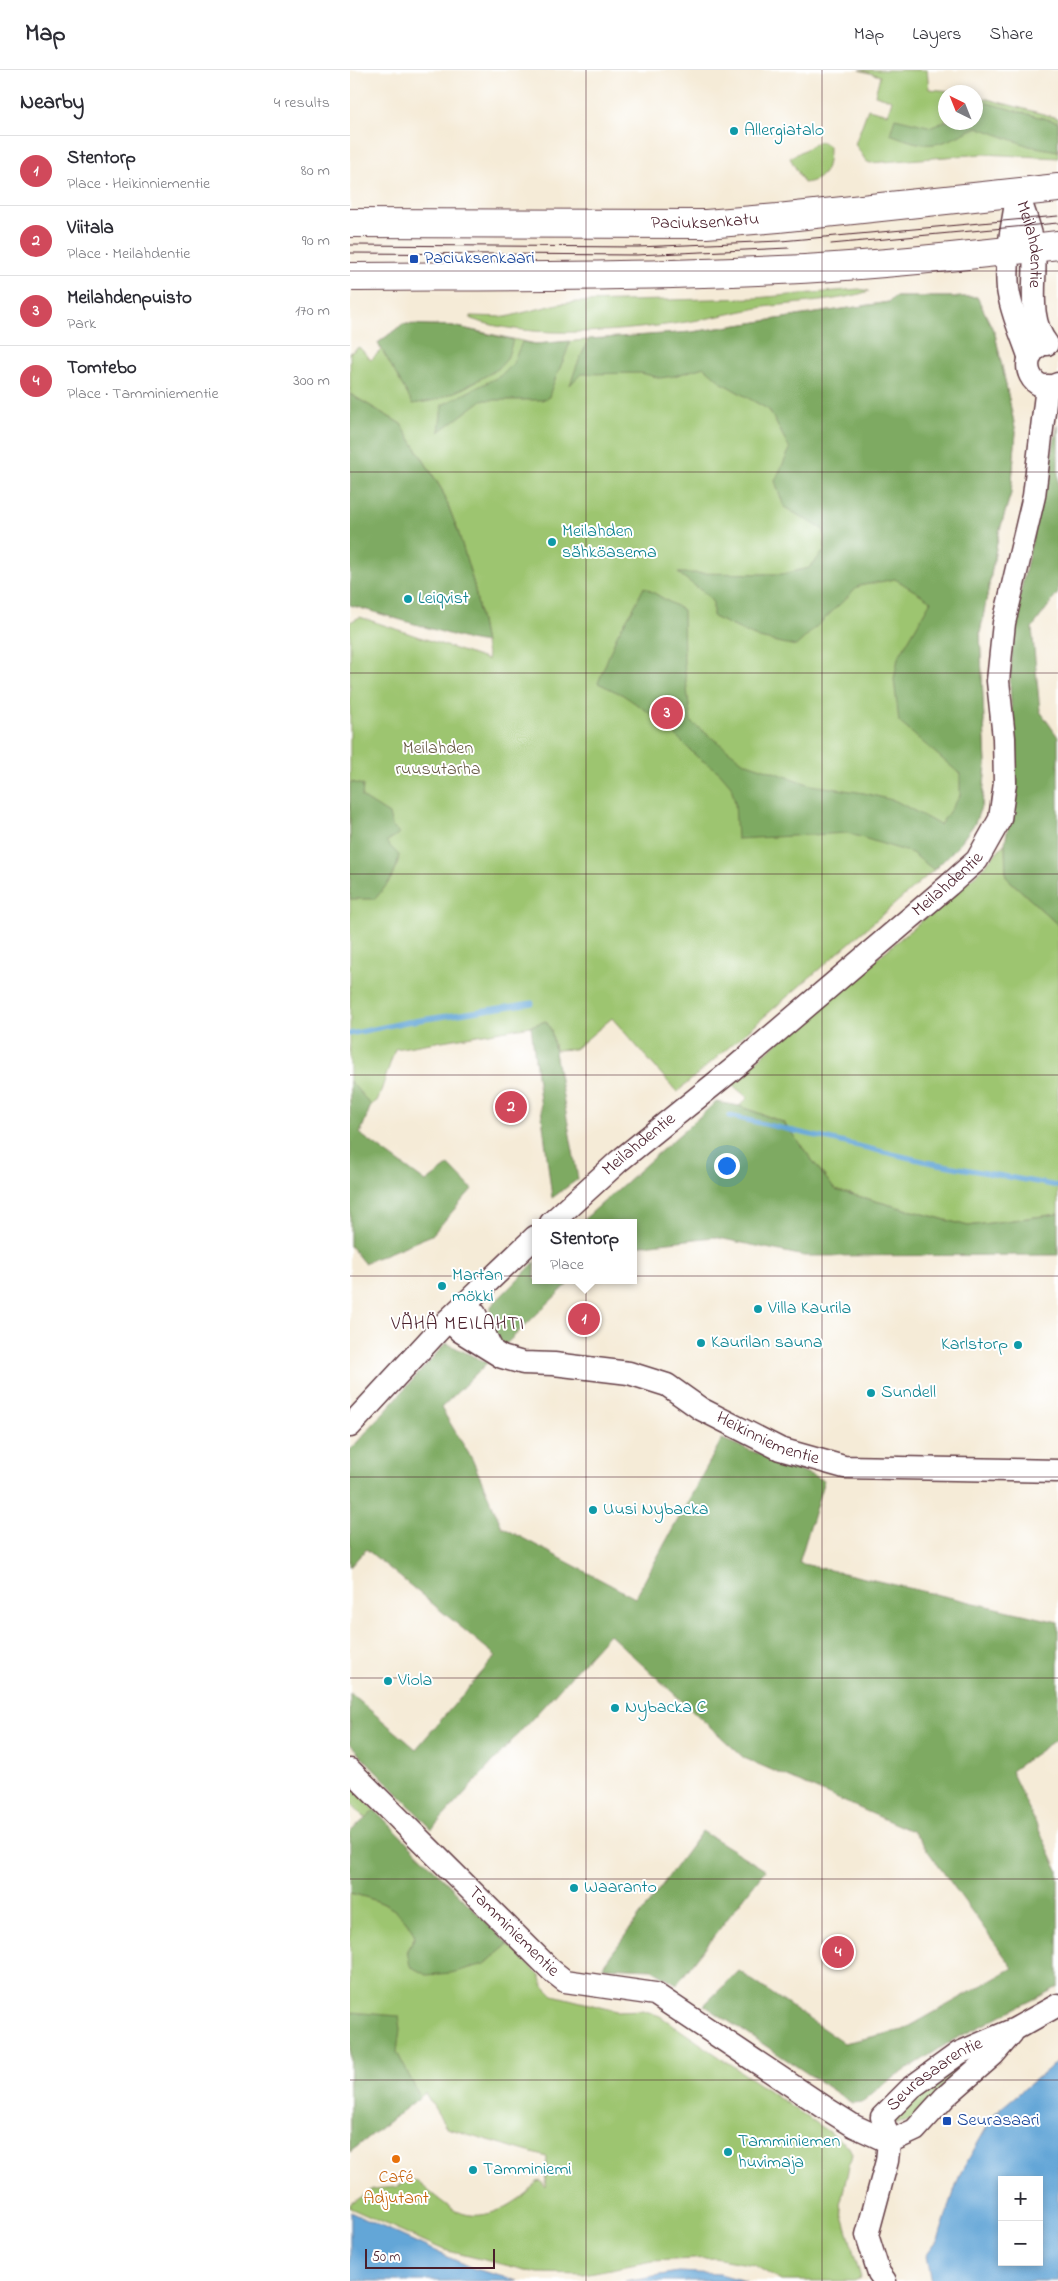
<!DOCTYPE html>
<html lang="en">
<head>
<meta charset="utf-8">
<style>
	:root { --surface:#fff; --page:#f2f2f3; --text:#2b2b33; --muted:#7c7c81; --line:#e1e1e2; --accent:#d1495b }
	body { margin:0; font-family:"Indie Flower",sans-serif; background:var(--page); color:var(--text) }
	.controls { position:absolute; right:15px; bottom:15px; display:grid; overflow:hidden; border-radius:0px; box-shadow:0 2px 8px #0003 }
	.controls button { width:45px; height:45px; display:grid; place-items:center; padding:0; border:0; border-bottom:1px solid var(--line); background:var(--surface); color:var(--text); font:25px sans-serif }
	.compass { position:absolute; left:588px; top:15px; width:45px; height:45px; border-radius:50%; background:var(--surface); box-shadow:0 2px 8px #0003; rotate:317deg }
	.scale { position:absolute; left:15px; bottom:12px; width:130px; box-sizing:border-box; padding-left:5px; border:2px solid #4a1f2b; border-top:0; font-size:14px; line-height:18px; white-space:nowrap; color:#4a1f2b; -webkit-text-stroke:4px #fff; paint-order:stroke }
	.you { position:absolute; left:376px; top:1095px; width:18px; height:18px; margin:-12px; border:4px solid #fff; border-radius:50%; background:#1a73e8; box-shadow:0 0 0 8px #1a73e833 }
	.badge { display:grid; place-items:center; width:32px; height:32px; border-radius:50%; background:var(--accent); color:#fff; font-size:16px; font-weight:700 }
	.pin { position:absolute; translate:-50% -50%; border:2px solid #fff; box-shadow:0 1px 5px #0006 }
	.popup { position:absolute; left:182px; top:1149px; width:105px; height:65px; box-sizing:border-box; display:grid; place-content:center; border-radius:0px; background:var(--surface); filter:drop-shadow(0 1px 4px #0005); font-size:16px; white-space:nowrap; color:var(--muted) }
	.popup b { font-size:19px; color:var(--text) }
	.popup::after { content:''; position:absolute; left:50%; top:100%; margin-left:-10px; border:10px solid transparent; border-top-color:var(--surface) }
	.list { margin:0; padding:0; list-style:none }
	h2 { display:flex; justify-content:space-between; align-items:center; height:65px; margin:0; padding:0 20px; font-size:21px }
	h2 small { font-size:16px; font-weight:400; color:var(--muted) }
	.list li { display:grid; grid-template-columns:32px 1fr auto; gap:15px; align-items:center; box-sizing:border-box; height:70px; padding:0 20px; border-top:1px solid var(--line) }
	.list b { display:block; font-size:19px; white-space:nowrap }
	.list p { margin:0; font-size:16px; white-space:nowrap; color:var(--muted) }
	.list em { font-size:16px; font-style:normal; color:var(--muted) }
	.map { position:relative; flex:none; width:708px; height:2211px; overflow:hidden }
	header { display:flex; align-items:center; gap:30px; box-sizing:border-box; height:70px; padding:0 25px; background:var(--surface); border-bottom:1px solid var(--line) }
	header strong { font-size:24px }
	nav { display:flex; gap:28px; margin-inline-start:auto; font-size:18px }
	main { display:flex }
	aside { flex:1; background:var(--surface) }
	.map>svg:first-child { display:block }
	.green { fill:#9dc570; stroke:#74724e }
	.forest { fill:#7eaa62; stroke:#646446 }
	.water { fill:#63a6d7; stroke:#566281; fill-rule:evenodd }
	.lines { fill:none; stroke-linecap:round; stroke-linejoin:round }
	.stream { stroke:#63a6d7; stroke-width:5 }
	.minor-casing { stroke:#643e45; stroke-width:25 }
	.major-casing { stroke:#643e45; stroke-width:30 }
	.minor { stroke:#fff; stroke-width:22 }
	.major { stroke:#fff; stroke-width:28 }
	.tram { stroke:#4a1f2b; stroke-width:1 }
	.grid { fill:none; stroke:#4a1f2b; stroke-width:1; stroke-opacity:0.55 }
	.culture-dot { fill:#0f9aa8; stroke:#fff; stroke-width:2 }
	.transit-dot { fill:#1a4fb4; stroke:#fff; stroke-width:2 }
	.food-dot { fill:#e8710a; stroke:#fff; stroke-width:2 }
	.labels { text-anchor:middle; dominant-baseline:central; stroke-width:4; stroke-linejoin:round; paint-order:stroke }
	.culture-label { font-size:18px; fill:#0d838f; stroke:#fff; text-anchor:start }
	.street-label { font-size:18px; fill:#4a1f2b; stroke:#fff }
	.transit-label { font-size:18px; fill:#164399; stroke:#fff; text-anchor:start }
	.park-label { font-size:18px; fill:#675943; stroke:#fff }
	.food-label { font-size:18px; fill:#c56008; stroke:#fff }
	.neighbourhood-label { font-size:19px; letter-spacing:1px; fill:#4a1f2b; stroke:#fff }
</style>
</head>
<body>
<header>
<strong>Map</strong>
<nav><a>Map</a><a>Layers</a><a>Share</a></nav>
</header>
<main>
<aside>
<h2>Nearby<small>4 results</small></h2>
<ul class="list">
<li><span class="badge">1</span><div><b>Stentorp</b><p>Place · Heikinniementie</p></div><em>80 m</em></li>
<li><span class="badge">2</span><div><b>Viitala</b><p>Place · Meilahdentie</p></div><em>90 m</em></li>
<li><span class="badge">3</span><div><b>Meilahdenpuisto</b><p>Park</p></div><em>170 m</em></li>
<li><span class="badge">4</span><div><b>Tomtebo</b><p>Place · Tamminiementie</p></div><em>300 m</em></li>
</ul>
</aside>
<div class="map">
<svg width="708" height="2211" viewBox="0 0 708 2211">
	<rect width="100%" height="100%" fill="#fff"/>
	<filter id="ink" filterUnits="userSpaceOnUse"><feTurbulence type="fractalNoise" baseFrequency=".02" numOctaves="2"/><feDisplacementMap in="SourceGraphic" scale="10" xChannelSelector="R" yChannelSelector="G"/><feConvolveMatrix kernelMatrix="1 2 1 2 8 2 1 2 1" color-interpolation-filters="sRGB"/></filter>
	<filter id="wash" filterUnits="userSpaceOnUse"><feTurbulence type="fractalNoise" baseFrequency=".0096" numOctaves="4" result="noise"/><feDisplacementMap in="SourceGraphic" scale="20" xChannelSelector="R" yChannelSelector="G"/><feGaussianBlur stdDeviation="1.12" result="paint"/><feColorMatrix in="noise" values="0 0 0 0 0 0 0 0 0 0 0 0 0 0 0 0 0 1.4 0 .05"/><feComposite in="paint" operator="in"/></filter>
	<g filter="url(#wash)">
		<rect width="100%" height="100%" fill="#f5ebd7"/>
		<path class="green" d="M509 0H577L579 19 613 22H596V52H626V26L708 48V88L633 84 520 93 516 91 505 74 518 39 538 44 542 30 525 25 530 6Z
			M468 72H473L479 76C479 97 476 110 454 113L440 88Z
			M509 219 519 221C492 231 444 233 414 237 390 241 367 247 343 251 278 261 183 271 121 249V246L156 247 208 234 228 232 405 228Z
			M544 227H627L645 264 666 362 661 423 649 462 630 563 636 695 632 734 625 753 607 777 584 800 327 1022 262 948 225 979 205 980 201 960 196 951 181 956 45 979 28 1030 21 1035 0 1033V552L10 547 138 590 124 515 108 461 92 420 51 354 0 324V283L9 277 21 290 31 280 28 273 53 254 103 256 186 274 342 262 539 232Z
			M655 773 656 807 708 855V1144L618 1156 485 1120 433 1052 389 1036 398 1028 380 1013 628 803Z
			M0 1715 25 1740 16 1749 0 1732Z
			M0 1823C28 1830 53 1837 65 1867L57 1880 135 1894 158 1874 190 1906 194 1916 203 1925 267 1941 293 1940 310 1946 499 2076 502 2084 490 2135 511 2208 504 2211H431L404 2195 364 2188 302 2191 234 2204 188 2203 94 2180 0 2138V2134L22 2119 46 2117 60 2109 66 2111C79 2120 92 2134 107 2141 134 2155 171 2132 187 2112L191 2111 195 2117 197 2087 97 2058 75 2023 0 2082Z
			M635 1982 558 2052 543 2053C557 2020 605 1998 635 1982Z"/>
		<path class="forest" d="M626 30 708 52V81L679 76 627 57C587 76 584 81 540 64L545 48 582 57 595 51 626 52Z
			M544 227H627L645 264 666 362 661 423 649 462 630 563 636 695 632 734 625 753 607 777 584 800 562 783 497 763 387 769 385 733 381 716 369 702 346 686 310 650 273 625 248 613 267 565 283 539 294 517 333 540 334 593 341 652 394 692 461 715 514 723 546 731 590 755 610 726V704L549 652 544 609 548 588 581 531 545 509 509 516 446 576 409 568 363 547V533L357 525 328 503 433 504 459 498 475 480 474 460 434 437 425 411 440 379 419 340 372 313 354 297 324 306 310 308 291 303 231 304 220 315 227 295 239 269 342 262 539 232Z
			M53 254 103 256 163 270 157 289 148 299 114 318 86 330 63 334 28 273Z
			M220 271C215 291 204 307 199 327L192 330H132L89 362 92 335 150 306 163 293 172 272 186 274Z
			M0 324 51 354 92 420 108 461 124 515 135 573 119 570 0 535Z
			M708 355V523L682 558 690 641 708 667V855L656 807 655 773 665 719 660 612 664 551Z
			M2 712 13 715 12 727 39 744 42 757 50 763 36 772 49 785C47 804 37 815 25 829H0V713Z
			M196 951 201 960 228 1109 202 1128 181 956Z
			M0 1011 21 1035 10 1064 76 1112 99 1095 122 1119 82 1165 14 1193 0 1176Z
			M366 1032 389 1036 433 1052 485 1120 618 1156 708 1144V1185L454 1186 364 1167 283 1176V1153H230Z
			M185 1192V1210H222L154 1276 141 1260V1236Z
			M96 1273 137 1293 91 1338 122 1389 152 1457 285 1528 372 1369 474 1410 449 1493 708 1552V1668L661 1701 708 1800V1917L603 1970 531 2016 512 2032 502 2033 354 1935 389 1901 494 1973 553 1960 663 1898 564 1762 394 1688 259 1564 82 1759 0 1674V1623L66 1679 146 1586 16 1479 0 1497V1380Z
			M25 1740 158 1874 135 1894 101 1903 76 1905 60 1896 57 1880 65 1867C53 1837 28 1830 0 1823V1762Z
			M352 1761 415 1800 327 1914 302 1899 252 1897Z
			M0 1942 48 1946 50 1959 47 1982 70 2027 0 2082Z"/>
		<path class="water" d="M708 1991V2211H581L576 2186 588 2170 610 2104 645 2043ZM652 2110H689V2192H652Z
			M0 2142 122 2198 168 2211H0Z
			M328 2202 370 2204 395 2211H275Z"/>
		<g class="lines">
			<path class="stream" d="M0 964 57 952 182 933
				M380 1046 577 1092 708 1116"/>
		</g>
	</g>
	<g filter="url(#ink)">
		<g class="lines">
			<defs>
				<g id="minor">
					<path d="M668 122C663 154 655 187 658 219 661 242 672 265 679 286"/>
					<path id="s1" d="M670 130C675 146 682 163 684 179 687 210 676 248 697 274"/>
					<path d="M689 276C666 292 683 326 708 314"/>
					<path id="s2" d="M201 1153 269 1091 383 999 599 815 627 790 650 749 655 713 654 668 648 611 654 553 684 426 697 316"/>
					<path d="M115 1233 125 1244 142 1280"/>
					<path id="s3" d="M98 1250 110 1261 152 1287 173 1293 204 1294 279 1303 317 1315 351 1339 430 1379 494 1397 708 1401"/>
					<path d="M0 1356 98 1250 185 1167"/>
					<path id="s4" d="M0 1700 201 1900 215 1911 305 1924 477 2039 504 2056 539 2072"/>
					<path d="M539 2072 565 2060 595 2027 643 1985 662 1963"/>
					<path id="s5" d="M535 2211 529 2203 517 2165 537 2091 539 2072 532 2047 562 2017 609 1983 665 1959 708 1935"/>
				</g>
				<g id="major">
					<path id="s6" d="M0 153 356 154 428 148 708 118"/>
					<path d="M0 207C143 206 287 207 430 200 523 196 616 186 708 175"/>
				</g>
			</defs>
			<use href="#minor" class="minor-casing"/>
			<use href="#major" class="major-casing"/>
			<use href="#minor" class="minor"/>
			<use href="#major" class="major"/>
			<path class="tram" d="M481 174 708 153
				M0 175 288 177 431 171 708 146
				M0 183 286 185 439 178"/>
		</g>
	</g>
	<path class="grid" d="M236 0V2211M472 0V2211M0 201H708M0 402H708M0 603H708M0 804H708M0 1005H708M0 1206H708M0 1407H708M0 1608H708M0 1809H708M0 2010H708"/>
	<g class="culture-dot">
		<circle cx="384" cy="61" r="5"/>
		<circle cx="202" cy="472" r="5"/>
		<circle cx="58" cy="529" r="5"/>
		<circle cx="92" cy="1216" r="5"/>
		<circle cx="408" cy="1239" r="5"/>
		<circle cx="351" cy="1273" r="5"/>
		<circle cx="668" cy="1275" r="5"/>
		<circle cx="521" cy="1323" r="5"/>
		<circle cx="243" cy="1440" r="5"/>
		<circle cx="38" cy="1611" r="5"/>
		<circle cx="265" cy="1638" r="5"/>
		<circle cx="224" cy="1818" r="5"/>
		<circle cx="378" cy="2082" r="5"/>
		<circle cx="123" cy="2100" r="5"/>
	</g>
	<g class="transit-dot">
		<rect x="59" y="184" width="10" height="10" rx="2.5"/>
		<rect x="592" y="2046" width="10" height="10" rx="2.5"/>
	</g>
	<circle class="food-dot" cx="46" cy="2089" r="5"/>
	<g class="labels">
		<g class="culture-label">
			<text x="394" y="61">Allergiatalo</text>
			<text x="212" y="462">Meilahden<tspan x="212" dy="21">sähköasema</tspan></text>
			<text x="68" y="529">Leiqvist</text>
			<text x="102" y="1206">Martan<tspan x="102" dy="21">mökki</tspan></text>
			<text x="418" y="1239">Villa Kaurila</text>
			<text x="361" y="1273">Kaurilan sauna</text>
			<text x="658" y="1275" text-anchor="end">Karlstorp</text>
			<text x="531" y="1323">Sundell</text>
			<text x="253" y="1440">Uusi Nybacka</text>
			<text x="48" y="1611">Viola</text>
			<text x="275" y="1638">Nybacka C</text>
			<text x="234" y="1818">Waaranto</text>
			<text x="388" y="2072">Tamminiemen<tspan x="388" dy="21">huvimaja</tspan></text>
			<text x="133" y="2100">Tamminiemi</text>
		</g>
		<g class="street-label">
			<text stroke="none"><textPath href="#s6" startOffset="355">Paciuksenkatu</textPath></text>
			<text stroke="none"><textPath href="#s1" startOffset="46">Meilahdentie</textPath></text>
			<text stroke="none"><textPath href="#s2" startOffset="522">Meilahdentie</textPath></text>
			<text stroke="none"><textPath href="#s2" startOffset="118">Meilahdentie</textPath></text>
			<text stroke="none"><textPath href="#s3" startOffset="349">Heikinniementie</textPath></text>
			<text stroke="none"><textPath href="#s4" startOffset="230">Tamminiementie</textPath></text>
			<text stroke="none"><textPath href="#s5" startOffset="240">Seurasaarentie</textPath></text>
		</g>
		<g class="transit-label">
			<text x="74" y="189">Paciuksenkaari</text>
			<text x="607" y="2051">Seurasaari</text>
		</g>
		<g class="park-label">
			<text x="88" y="679">Meilahden<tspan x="88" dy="21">ruusutarha</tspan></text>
		</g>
		<g class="food-label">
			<text x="46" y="2108">Café<tspan x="46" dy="21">Adjutant</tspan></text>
		</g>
		<g class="neighbourhood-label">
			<text x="108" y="1254">VÄHÄ MEILAHTI</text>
		</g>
	</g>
</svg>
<div class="controls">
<button>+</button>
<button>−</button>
</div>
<svg class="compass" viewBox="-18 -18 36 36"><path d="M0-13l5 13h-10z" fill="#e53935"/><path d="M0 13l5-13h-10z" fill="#7c7c81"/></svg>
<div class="scale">50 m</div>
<div class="you"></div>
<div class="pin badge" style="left:234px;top:1249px">1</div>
<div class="popup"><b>Stentorp</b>Place</div>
<div class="pin badge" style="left:161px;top:1037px">2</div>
<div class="pin badge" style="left:317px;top:643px">3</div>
<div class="pin badge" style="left:488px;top:1882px">4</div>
</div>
</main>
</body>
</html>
